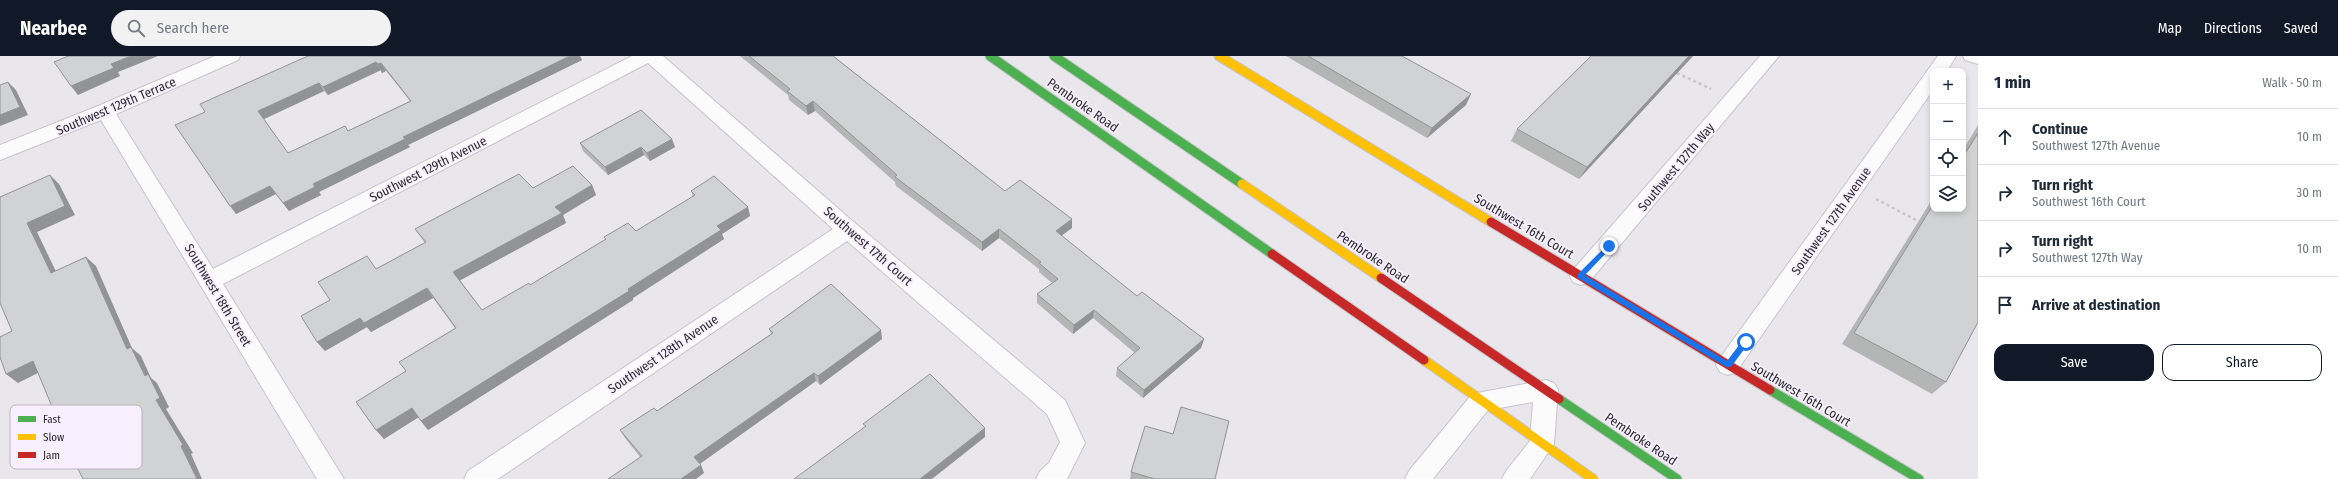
<!DOCTYPE html>
<html lang="en">
<head>
<meta charset="utf-8">
<style>
	:root { --surface:#fff; --page:#f2f2f3; --text:#1f2937; --muted:#747a83; --line:#e0e1e3; --accent:#111827 }
	body { margin:0; font-family:"Fira Sans Condensed",sans-serif; background:var(--page); color:var(--text) }
	.controls { position:absolute; right:12px; top:12px; display:grid; overflow:hidden; border-radius:8px; box-shadow:0 2px 6px #0003 }
	.controls button { width:36px; height:36px; display:grid; place-items:center; padding:0; border:0; border-bottom:1px solid var(--line); background:var(--surface); color:var(--text); font:20px sans-serif }
	.stop { position:absolute; width:12px; height:12px; margin:-9px; border:3px solid #1a73e8; border-radius:50%; background:#fff }
	.stop.end { background:#1a73e8; border-color:#fff; box-shadow:0 1px 4px #0008 }
	.list { margin:0; padding:0; list-style:none }
	h2 { display:flex; justify-content:space-between; align-items:center; height:52px; margin:0; padding:0 16px; font-size:17px }
	h2 small { font-size:13px; font-weight:400; color:var(--muted) }
	.list li { display:grid; grid-template-columns:26px 1fr auto; gap:12px; align-items:center; box-sizing:border-box; height:56px; padding:0 16px; border-top:1px solid var(--line) }
	.list b { display:block; font-size:15px; white-space:nowrap }
	.list p { margin:0; font-size:13px; white-space:nowrap; color:var(--muted) }
	.list em { font-size:13px; font-style:normal; color:var(--muted) }
	.actions { display:flex; gap:8px; padding:12px 16px }
	.actions a { flex:1; padding:9px 0; border:1px solid var(--accent); border-radius:12px; text-align:center; font-size:14px; color:var(--accent) }
	.actions .main { background:var(--accent); color:#fff }
	.icon { flex:none; width:22px; height:22px; fill:none; stroke:currentColor; stroke-width:2; stroke-linecap:round; stroke-linejoin:round }
	.map { position:relative; flex:none; width:1978px; height:423px; overflow:hidden }
	header { display:flex; align-items:center; gap:24px; box-sizing:border-box; height:56px; padding:0 20px; background:var(--accent); color:#fff }
	header strong { font-size:19px }
	nav { display:flex; gap:22px; margin-inline-start:auto; font-size:14px }
	.search { width:280px; height:36px; background:var(--page); display:flex; align-items:center; gap:10px; box-sizing:border-box; padding:0 14px; border-radius:22px; color:var(--muted); font-size:15px }
	main { display:flex }
	aside { flex:1; background:var(--surface) }
	.map>svg:first-child { display:block }
	.lines { fill:none; stroke-linecap:round; stroke-linejoin:round }
	.street-casing { stroke:#c7c4ca; stroke-width:2 }
	.fast-casing { stroke:#c7c4ca; stroke-width:11 }
	.slow-casing { stroke:#c7c4ca; stroke-width:11 }
	.jam-casing { stroke:#c7c4ca; stroke-width:11 }
	.path { stroke:#c9c7ca; stroke-width:2.5; stroke-dasharray:3 3; stroke-linecap:butt }
	.street { fill:#fcfbfc; fill-rule:evenodd }
	.fast { stroke:#4caf50; stroke-width:9 }
	.slow { stroke:#ffc107; stroke-width:9 }
	.jam { stroke:#c62828; stroke-width:9 }
	.wall { fill:#b4b5b5; fill-rule:evenodd }
	.shaded-wall { fill:#929394 }
	.building { fill:#d1d2d3; stroke:#929394; fill-rule:evenodd }
	.route { fill:#1a73e8 }
	.labels { text-anchor:middle; dominant-baseline:central; stroke-width:3.5; stroke-linejoin:round; paint-order:stroke }
	.street-label { font-size:13px; fill:#2f2c31; stroke:#f7effd }
	.key { fill:#f7effd; stroke:#bbb4c0; stroke-width:1 }
	.key-label { font-size:11px; fill:#2f2c31 }
</style>
</head>
<body>
<header>
<strong>Nearbee</strong>
<div class="search"><svg class="icon" aria-label="search" viewBox="0 0 24 24"><circle cx="10" cy="10" r="6"/><path d="M15 15l6 6"/></svg>Search here</div>
<nav><a>Map</a><a>Directions</a><a>Saved</a></nav>
</header>
<main>
<div class="map">
<svg width="1978" height="423" viewBox="0 0 1978 423">
	<rect width="100%" height="100%" fill="#e9e6ec"/>
	<g class="lines">
		<defs>
			<path id="street" d="M215 0H240L238 4 116 58 213 213 632 0H663L856 168 1065 344 1085 387 1067 423H1036L1040 415 1049 407 1060 386 1047 358 847 185 498 423H464L468 415 833 173 648 7 223 228 344 423H317L101 64 0 104V89L98 50Z
				M1760 0H1779L1589 226 1581 229 1573 226 1570 220 1573 214Z
				M1938 0H1956L1947 15H1933V34L1736 316 1728 319 1720 316 1716 309 1720 302Z
				M1963 0H1978V8L1965 4Z
				M1546 324 1554 327 1558 334 1554 388 1530 423H1502L1506 415 1530 385 1533 346 1488 354 1433 423H1405L1409 415 1472 338Z"/>
			<path id="fast" d="M990 0 1272 198
				M1054 0 1242 128
				M1770 334 1919 423
				M1559 343 1677 423"/>
			<path id="slow" d="M1219 0 1491 166
				M1242 128 1381 222
				M1424 304 1593 423"/>
			<path id="jam" d="M1491 166 1770 334
				M1272 198 1424 304
				M1381 222 1559 343"/>
		</defs>
		<use href="#street" class="street-casing"/>
		<use href="#fast" class="fast-casing"/>
		<use href="#slow" class="slow-casing"/>
		<use href="#jam" class="jam-casing"/>
		<path class="path" d="M1677 17 1711 33
			M1876 143 1918 165"/>
		<use href="#street" class="street"/>
		<use href="#fast" class="fast"/>
		<use href="#slow" class="slow"/>
		<use href="#jam" class="jam"/>
	</g>
	<path class="wall" d="M308 0H580L582 4 408 89 410 91 319 136 321 139 289 155 276 138 236 158 205 56ZM381 14 382 17 386 15 410 45 348 75 288 97 264 63 324 35 328 39Z
		M740 0H833L1005 135 1072 172 1061 180 1137 240 1204 283 1201 292 1143 342 1116 320 1117 312 1135 297 1093 262 1073 278 1037 247V238L1052 227 1039 216V213L999 182 982 195 896 130 895 126 815 55 808 59 789 44 788 39Z
		M1286 0H1402L1466 49 1427 82Z
		M1591 0H1693L1579 123 1511 85 1517 73Z
		M1978 69V266L1946 326 1932 338 1842 288 1933 142V153H1963V94Z
		M580 87 675 91 650 105 644 99 608 119 583 95Z
		M592 129 596 139 563 159 566 167 460 224 482 254 530 229 605 184 604 181 636 175 693 141 691 135 748 151 750 160 722 178 724 183 633 242V244L428 374 418 361 384 383 376 374 406 315 455 272 433 242 371 276 367 271 325 295 317 286 330 244 376 213 425 187 415 173 533 132Z
		M769 273 882 283 820 329 816 325 700 408 704 417 640 401 625 382 620 374 657 355 771 278Z
		M1131 416 1215 423H1130Z"/>
	<path class="shaded-wall" d="M131 0H158L118 16 120 20 78 39 71 30 111 8Z
		M570 0H580L582 4 408 89 410 91 319 136 321 139 289 155 283 147 313 128 403 81Z
		M1689 0H1693L1579 123 1587 111Z
		M376 6 381 14 328 39 323 31Z
		M381 7 386 15 382 17 378 8Z
		M8 26 16 34 28 59 0 70V59Z
		M319 27 324 35 264 63 258 55Z
		M1471 38 1466 49 1427 82 1432 72Z
		M813 45 815 55 808 59 806 50Z
		M672 83 675 91 650 105 647 97Z
		M641 91 644 99 608 119 605 111Z
		M50 119 59 128 75 159 37 176 61 226 51 217 27 167Z
		M592 129 596 139 563 159 566 167 459 225 453 216 555 151Z
		M270 130 276 138 236 158 230 150Z
		M748 151 750 160 722 178 724 183 633 242V244L428 374 421 365 628 233 717 170Z
		M1072 163V172L1055 184 1056 175Z
		M999 173V182L982 195V186Z
		M86 201 96 210 132 292 141 300 151 322 157 327 169 351 166 353 193 397 191 398 202 423H197L156 344 145 320 127 293Z
		M427 232 433 242 371 276 367 271 325 295 317 286 360 262Z
		M1094 254 1093 262 1073 278 1074 269Z
		M881 274 882 283 820 329 818 320Z
		M1204 283 1201 292 1143 342 1144 334Z
		M33 305 44 314 18 327 6 318Z
		M814 317 816 325 698 409 694 401Z
		M412 352 419 361 384 383 376 374Z
		M985 372V381L932 423H920Z
		M701 409 704 417 696 423H681Z"/>
	<path class="building" d="M68 0H67H131L111 8 114 12 71 30 54 6Z
		M308 0H570L403 81 405 83 313 128 315 131 283 147 270 130 230 150 175 69 205 56 200 48ZM376 6 378 8 381 7 411 45 348 75 345 70 288 97 258 55 319 27 323 31Z
		M749 0H833L1005 135 1020 124 1072 163 1056 175 1137 240 1142 236 1204 283 1144 334 1117 312 1140 292 1094 254 1074 269 1037 238 1058 223 1039 207 1041 206 999 173 982 186 895 121 897 119 813 45 806 50 787 35 790 33Z
		M1308 0H1402L1471 38 1432 72Z
		M1591 0H1689L1587 111 1517 73Z
		M8 26 20 51 0 59V29Z
		M641 54 672 83 647 97 641 91 605 111 580 87Z
		M1978 77V266L1946 326 1854 277 1933 149V153H1963V101Z
		M573 110 592 129 555 151 562 157 453 216 482 254 529 227 530 229 606 183 604 181 628 167 636 175 695 139 691 135 714 120 748 151 717 170 721 174 628 233 629 235 421 365 412 352 376 374 356 346 406 315 399 306 456 272 427 232 364 267 360 262 317 286 301 260 330 244 318 226 367 200 376 213 426 186 415 173 519 118 533 132Z
		M50 119 65 150 27 167 51 217 86 201 127 293 131 291 145 320 148 318 160 342 156 344 183 389 181 390 197 423H83L78 413 33 305 6 318 0 301V281L12 275 0 247V141Z
		M831 228 881 274 818 320 814 317 694 401 701 409 681 423H608L642 400 620 374 654 352 657 355 773 277 769 273Z
		M930 318 985 372 920 423H794L866 370 863 368Z
		M1181 351 1229 365 1215 423H1155L1131 416 1145 370 1173 378Z"/>
	<path class="route" d="M1609 187 1612 190 1611 192 1585 219 1727 305 1743 284H1748V288L1731 311H1726L1578 222V218Z"/>
	<g class="labels">
		<g class="street-label">
			<text transform="translate(1083 49) rotate(35)">Pembroke Road</text>
			<text transform="translate(116 50) rotate(-23)">Southwest 129th Terrace</text>
			<text transform="translate(1676 111) rotate(-50)">Southwest 127th Way</text>
			<text transform="translate(428 113) rotate(-27)">Southwest 129th Avenue</text>
			<text transform="translate(1831 165) rotate(-55)">Southwest 127th Avenue</text>
			<text transform="translate(1524 170) rotate(31)">Southwest 16th Court</text>
			<text transform="translate(868 190) rotate(41)">Southwest 17th Court</text>
			<text transform="translate(1373 201) rotate(34)">Pembroke Road</text>
			<text transform="translate(218 239) rotate(59)">Southwest 18th Street</text>
			<text transform="translate(663 298) rotate(-34)">Southwest 128th Avenue</text>
			<text transform="translate(1801 338) rotate(31)">Southwest 16th Court</text>
			<text transform="translate(1641 383) rotate(34)">Pembroke Road</text>
		</g>
	</g>
	<rect x="10" y="349" width="132" height="64" rx="6" class="key"/>
	<rect x="18" y="360" width="18" height="6" fill="#4caf50"/>
	<rect x="18" y="378" width="18" height="6" fill="#ffc107"/>
	<rect x="18" y="396" width="18" height="6" fill="#c62828"/>
	<g class="key-label">
		<text x="43" y="367">Fast</text>
		<text x="43" y="385">Slow</text>
		<text x="43" y="403">Jam</text>
	</g>
</svg>
<div class="controls">
<button>+</button>
<button>−</button>
<button><svg class="icon" aria-label="locate" viewBox="0 0 24 24"><circle cx="12" cy="12" r="6"/><path d="M12 2v4M12 18v4M2 12h4M18 12h4"/></svg></button>
<button><svg class="icon" aria-label="layers" viewBox="0 0 24 24"><path d="M12 4l9 5-9 5-9-5zM3 14l9 5 9-5"/></svg></button>
</div>
<div class="stop" style="left:1746px;top:286px"></div>
<div class="stop end" style="left:1609px;top:190px"></div>
</div>
<aside>
<h2>1 min<small>Walk · 50 m</small></h2>
<ul class="list">
<li><svg class="icon" aria-label="ahead" viewBox="0 0 24 24"><path d="M12 20V5M6 11l6-6 6 6"/></svg><div><b>Continue</b><p>Southwest 127th Avenue</p></div><em>10 m</em></li>
<li><svg class="icon" aria-label="right" viewBox="0 0 24 24"><path d="M7 20v-9h11M14 6l5 5-5 5"/></svg><div><b>Turn right</b><p>Southwest 16th Court</p></div><em>30 m</em></li>
<li><svg class="icon" aria-label="right" viewBox="0 0 24 24"><path d="M7 20v-9h11M14 6l5 5-5 5"/></svg><div><b>Turn right</b><p>Southwest 127th Way</p></div><em>10 m</em></li>
<li><svg class="icon" aria-label="arrive" viewBox="0 0 24 24"><path d="M6 21V4h12l-3 4 3 4H6"/></svg><div><b>Arrive at destination</b></div></li>
</ul>
<div class="actions"><a class="main">Save</a><a>Share</a></div>
</aside>
</main>
</body>
</html>
